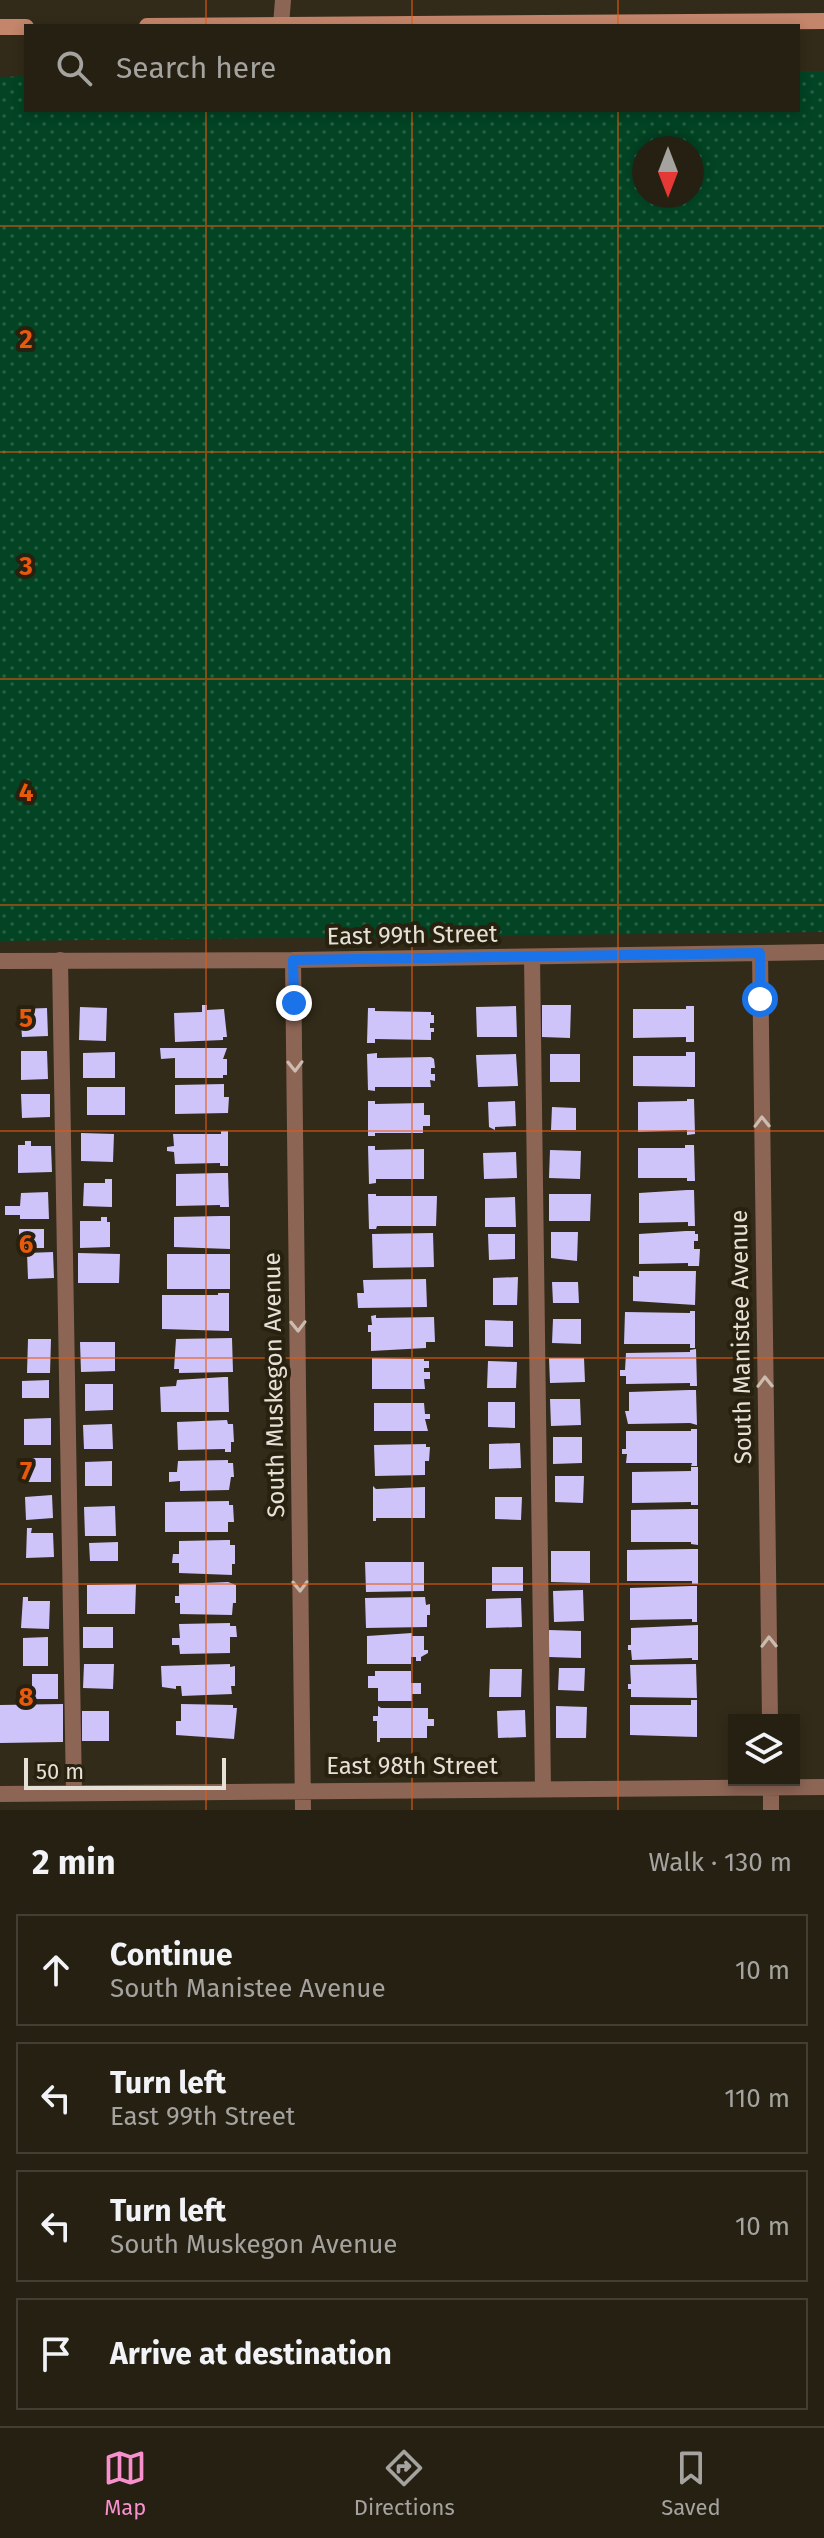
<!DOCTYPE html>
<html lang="en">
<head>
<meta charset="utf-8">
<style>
	:root { --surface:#262013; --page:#322d21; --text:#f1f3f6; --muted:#a4a3a0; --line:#423e33; --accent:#f790cd }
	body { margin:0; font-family:"Fira Sans",sans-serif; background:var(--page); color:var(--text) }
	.controls { position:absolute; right:24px; bottom:24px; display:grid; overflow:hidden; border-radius:0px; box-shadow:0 4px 12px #0003 }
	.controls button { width:72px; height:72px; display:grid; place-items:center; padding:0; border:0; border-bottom:2px solid var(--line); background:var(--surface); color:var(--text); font:40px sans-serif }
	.compass { position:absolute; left:632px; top:136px; width:72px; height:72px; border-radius:50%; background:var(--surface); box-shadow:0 4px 12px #0003; rotate:180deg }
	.scale { position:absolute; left:24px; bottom:20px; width:202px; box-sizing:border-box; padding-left:8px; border:4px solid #e5e1d6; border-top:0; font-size:22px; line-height:28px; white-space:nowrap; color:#e5e1d6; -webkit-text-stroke:6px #28210f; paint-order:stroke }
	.stop { position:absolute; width:24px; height:24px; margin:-18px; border:6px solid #1a73e8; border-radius:50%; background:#fff }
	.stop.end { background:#1a73e8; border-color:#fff; box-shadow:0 2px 8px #0008 }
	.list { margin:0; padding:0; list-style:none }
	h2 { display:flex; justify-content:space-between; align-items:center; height:104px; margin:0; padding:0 32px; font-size:34px }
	h2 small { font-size:26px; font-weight:400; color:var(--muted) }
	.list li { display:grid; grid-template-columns:52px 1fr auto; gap:24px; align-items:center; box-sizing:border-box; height:112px; margin:0 16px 16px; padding:0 16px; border:2px solid var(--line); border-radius:0px }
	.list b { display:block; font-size:30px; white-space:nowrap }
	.list p { margin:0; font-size:26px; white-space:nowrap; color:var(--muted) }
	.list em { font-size:26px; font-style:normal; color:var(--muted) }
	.icon { flex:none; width:44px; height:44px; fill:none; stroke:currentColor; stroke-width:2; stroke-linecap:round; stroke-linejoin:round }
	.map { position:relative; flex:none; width:824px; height:1810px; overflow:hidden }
	.search { position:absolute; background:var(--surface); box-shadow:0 4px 12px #0003; left:24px; right:24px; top:24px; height:88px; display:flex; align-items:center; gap:20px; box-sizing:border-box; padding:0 28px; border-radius:0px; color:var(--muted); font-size:30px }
	.sheet { height:616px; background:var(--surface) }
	nav { display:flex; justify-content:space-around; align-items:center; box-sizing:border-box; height:112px; border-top:2px solid var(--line); background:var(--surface); font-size:22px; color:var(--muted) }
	nav a { display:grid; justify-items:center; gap:4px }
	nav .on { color:var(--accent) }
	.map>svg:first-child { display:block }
	.grass { fill:url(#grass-dots); fill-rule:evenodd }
	.building { fill:#cec4fa }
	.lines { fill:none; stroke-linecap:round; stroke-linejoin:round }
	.service { stroke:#8d6555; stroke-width:16 }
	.minor { stroke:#8d6555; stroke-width:16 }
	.secondary { stroke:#c3856b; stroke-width:16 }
	.oneway { stroke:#cbbcaf }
	.route { stroke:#1a73e8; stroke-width:10 }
	.grid { fill:none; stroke:#e8590c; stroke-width:2; stroke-opacity:0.55 }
	.labels { text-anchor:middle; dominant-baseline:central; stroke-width:8; stroke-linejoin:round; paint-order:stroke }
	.street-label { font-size:24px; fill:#e5e1d6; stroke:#28210f }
	.grid-label { font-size:26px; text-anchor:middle; font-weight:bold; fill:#e8590c; stroke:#28210f; stroke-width:8; stroke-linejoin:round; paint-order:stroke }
</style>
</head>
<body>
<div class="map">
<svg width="824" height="1810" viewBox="0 0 824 1810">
	<defs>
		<pattern id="grass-dots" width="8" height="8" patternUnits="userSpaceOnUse" patternTransform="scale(2)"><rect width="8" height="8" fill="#024424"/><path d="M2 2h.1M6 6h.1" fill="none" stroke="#275f43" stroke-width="1.8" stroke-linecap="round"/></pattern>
	</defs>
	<rect width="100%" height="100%" fill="#322b19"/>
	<path class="grass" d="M798 71H824V932L0 941V77L26 76V110H798ZM644 148H692V196H644Z"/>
	<path class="building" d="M202 1005H207V1010L224 1009 227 1037H223V1040L175 1042 174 1013 202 1012Z
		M542 1005H571L570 1038 542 1037Z
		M516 1006 517 1037H477L476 1007Z
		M686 1006H694V1042H686V1037L633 1038V1009H686Z
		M80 1007 107 1008 106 1041 79 1040Z
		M47 1008 48 1036 22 1037 20 1009Z
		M368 1008H375V1011L431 1012V1015H434V1023H430V1028H434V1032H431V1040L375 1039V1043H367Z
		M160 1048H227L223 1059H227V1075H223V1078H175V1058L161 1059Z
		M21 1051H47L48 1079 21 1080Z
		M115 1052V1078H83V1053Z
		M686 1052H695V1087L633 1086V1056H686Z
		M377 1053V1058L431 1057 434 1059 435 1068H431V1074H435V1081L430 1080 431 1087H375V1091L368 1090 367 1054Z
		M516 1054 518 1086 478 1087 476 1055Z
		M550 1054H580V1082H550Z
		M224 1084V1097H229L228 1113 175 1114V1085Z
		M87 1087H125V1115H87Z
		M21 1094H50V1117L22 1118Z
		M687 1099H694L695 1134 687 1135V1130L638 1132V1102L687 1101Z
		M368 1101H375V1104L424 1103V1115H430V1126H423V1133H375V1136H368Z
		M515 1101 516 1126 495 1127V1130L489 1127 488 1102Z
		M552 1107 576 1108V1130H551Z
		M221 1131H228V1166H220V1163L175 1164 174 1152 167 1151V1147L174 1146 173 1134H221Z
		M81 1133 114 1134 113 1162 81 1161Z
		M25 1141H31V1146H51L52 1172 18 1173V1145H25Z
		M685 1145H694L695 1181H687V1178H638V1148H685Z
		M368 1146H375V1150L424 1149V1179H376V1183L369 1184Z
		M550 1150 581 1151 580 1179 549 1178Z
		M516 1152 517 1178 484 1179 483 1153Z
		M222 1173H228L229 1207H220V1205L176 1206V1174Z
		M105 1179H112V1207L83 1206 84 1183H105Z
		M687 1190H694L695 1226H688V1222L639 1223V1193Z
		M48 1192 49 1219H20V1215H5V1206H20L21 1193Z
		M368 1194H376V1196H437L436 1226H377L376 1229H369Z
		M549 1194H591L590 1221H549Z
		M515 1197 516 1227H485V1198Z
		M221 1216H230V1249L174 1247V1217Z
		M101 1217H107V1222H110V1247L80 1248V1221H101Z
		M19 1229H44V1248H19Z
		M686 1231H695V1234H698V1241H694V1249H700L699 1266H688V1263L639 1264V1234Z
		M551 1232H578L577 1261 551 1258Z
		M433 1233 434 1267 373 1268 372 1234Z
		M488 1234H515V1259L489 1260Z
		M53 1252 54 1278 28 1279 27 1253Z
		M78 1253 120 1254 119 1283H78Z
		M167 1254H230V1289H167Z
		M639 1271H696L695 1305 633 1301V1276L639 1277Z
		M518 1277 517 1305H493V1278Z
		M426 1279 427 1307 358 1308 357 1293H364L363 1280Z
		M552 1282H578L579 1303H553Z
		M218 1293H229V1331L162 1329V1295H218Z
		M690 1311H695V1348H690V1344H624L625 1312 690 1313Z
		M376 1315V1318L434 1317 435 1342H426V1348L371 1351V1332H368V1325H372L371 1316Z
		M553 1319H581V1344L552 1343Z
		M485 1320 513 1321V1347L485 1346Z
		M232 1338 233 1372 179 1373V1369H174L176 1339Z
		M28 1339H51L50 1373H27Z
		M80 1342H115V1371L81 1372Z
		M696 1349 697 1386H690V1383L626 1384V1376H620V1370H625L626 1353 690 1352V1350Z
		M372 1358 424 1359V1361H429V1368H424V1372H430V1379H424L425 1389H372Z
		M549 1358H584L585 1382 550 1383Z
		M488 1361 517 1362 516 1388H487Z
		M224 1377H228L229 1412H161L160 1387 176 1386 177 1380Z
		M49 1380V1398H22V1381Z
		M85 1384H113V1410L85 1411Z
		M689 1390H696L697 1425 690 1423 628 1424 625 1411H629V1392Z
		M550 1399H580L581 1425 551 1426Z
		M488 1402H515V1428L488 1427Z
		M374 1403H424L425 1414H430V1419H425L428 1431H374Z
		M51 1418V1445H24V1419Z
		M227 1420 228 1424H233L234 1442H231V1452H225V1449L178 1450 177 1422Z
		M112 1424 113 1449H84L83 1425Z
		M691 1429H697V1466H691L692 1463H626L627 1454H622V1449H626V1431H691Z
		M553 1437H582V1463L553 1464Z
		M520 1443 521 1468 489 1469V1444Z
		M426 1444V1447H430L429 1461H425V1475L375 1476 374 1445Z
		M25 1458H51V1482H25Z
		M228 1460V1463H233L234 1477H231L229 1490 180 1491V1481L169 1482V1472H177L178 1461Z
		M112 1461V1486H85V1462Z
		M691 1467H698V1505H691V1502L632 1503V1472L691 1471Z
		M555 1476H584L583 1503 555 1502Z
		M373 1486 376 1489 425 1487V1518H376V1521H373Z
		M52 1495 53 1518 26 1520 25 1497Z
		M495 1497H522L521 1520 495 1519Z
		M229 1501V1505H233L234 1522H228V1532H165V1502Z
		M115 1506 116 1536H85L84 1507Z
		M692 1509H698V1545L691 1544V1542H631V1510Z
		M27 1528H32L31 1533H53L54 1557 26 1558Z
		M227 1540H230V1545H235V1564H232V1575L179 1573V1563H172L173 1554H179V1541Z
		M118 1542V1561H90L89 1543Z
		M693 1549H698V1584H692V1581H627V1550Z
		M551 1551H590V1583L551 1582Z
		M365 1562H424V1591L366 1592Z
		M492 1567H523V1591H492Z
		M228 1582 236 1585V1603H233L232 1615 180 1614V1603H175V1596H179V1584Z
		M136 1584 135 1614H87V1585Z
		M692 1586H697V1622H692V1619L630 1620V1588Z
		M583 1590 584 1621 554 1622 553 1591Z
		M23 1597H28V1601H50L49 1629 21 1628Z
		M425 1597 426 1605 430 1604V1615H427V1627L366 1628 365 1598Z
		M521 1598 522 1627 486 1628V1599Z
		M230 1623V1626H236L237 1637H230V1653L180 1654 179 1645H172V1638H180L179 1624Z
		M698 1625V1660H692V1658L632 1660 631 1650H628V1645H631V1628Z
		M83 1627H113V1648H83Z
		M549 1630 581 1631V1658L549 1657Z
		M412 1633V1636H424V1650H428V1653L421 1657V1661H416V1657H411V1664H367V1636Z
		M48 1637V1666H23V1638Z
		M84 1664H114L113 1689 83 1688Z
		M230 1664V1667L235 1666V1686H231L232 1694 182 1696 181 1686H176V1689L162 1687 161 1666Z
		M696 1664 697 1698 631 1697V1689H628V1684H631L630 1665Z
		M559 1668H585L584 1691 558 1690Z
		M490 1669H522L521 1697H489Z
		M375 1671H411V1683H421V1694H412V1701H378V1688H368V1676H375Z
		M32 1674H58V1699H32Z
		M691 1700H697V1737L630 1735V1705H691Z
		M63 1704V1742L0 1743V1705Z
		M181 1704 233 1705V1708H237L234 1739 176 1735V1721H181Z
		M378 1706 381 1708H428V1719H434V1726H427V1738H380V1742H377V1721H373V1716H378Z
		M556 1706 587 1707 586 1738H556Z
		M525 1710 526 1737 498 1738 497 1711Z
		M82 1711H109V1741H82Z"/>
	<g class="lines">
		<path class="service" d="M532 957 543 1789
			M60 960 74 1793"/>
		<path class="minor" d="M281 25 283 0
			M760 953 770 1720
			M293 960 303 1810
			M0 961 293 960 824 952
			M771 1780V1810
			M0 1794 824 1787"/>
		<path class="secondary" d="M147 26 824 21
			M0 27H26"/>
	</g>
	<defs><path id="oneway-chevron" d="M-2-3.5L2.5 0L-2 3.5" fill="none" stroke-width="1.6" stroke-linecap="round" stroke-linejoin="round" transform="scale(2)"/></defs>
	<g class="oneway">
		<use href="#oneway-chevron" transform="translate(295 1066) rotate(89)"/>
		<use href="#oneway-chevron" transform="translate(762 1122) rotate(-91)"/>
		<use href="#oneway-chevron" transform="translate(298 1326) rotate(89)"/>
		<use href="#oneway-chevron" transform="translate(765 1382) rotate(-91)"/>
		<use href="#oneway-chevron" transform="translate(300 1586) rotate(89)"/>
		<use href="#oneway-chevron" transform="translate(769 1642) rotate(-91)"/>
	</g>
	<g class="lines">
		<path class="route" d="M294 1003 293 960 760 953V999"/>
	</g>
	<path class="grid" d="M206 0V26M412 0V26M618 0V26M206 110V1810M412 110V1810M618 110V1810M0 226H824M0 452H824M0 679H824M0 905H824M0 1131H824M0 1358H824M0 1584H824"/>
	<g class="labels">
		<g class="street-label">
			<text transform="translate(412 935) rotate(-1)">East 99th Street</text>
			<text transform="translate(741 1337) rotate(-91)">South Manistee Avenue</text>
			<text transform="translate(274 1385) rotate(-91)">South Muskegon Avenue</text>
			<text x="412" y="1766">East 98th Street</text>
		</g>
	</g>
	<g class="grid-label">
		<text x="26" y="348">2</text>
		<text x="26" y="575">3</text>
		<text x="26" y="801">4</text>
		<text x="26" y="1027">5</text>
		<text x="26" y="1253">6</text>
		<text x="26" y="1480">7</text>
		<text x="26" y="1706">8</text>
	</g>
</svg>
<div class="controls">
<button><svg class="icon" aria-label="layers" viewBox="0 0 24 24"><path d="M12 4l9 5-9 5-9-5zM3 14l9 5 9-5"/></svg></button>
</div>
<svg class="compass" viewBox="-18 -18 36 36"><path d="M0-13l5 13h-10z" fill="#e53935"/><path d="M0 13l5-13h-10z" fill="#a4a3a0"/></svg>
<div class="scale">50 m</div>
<div class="stop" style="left:760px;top:999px"></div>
<div class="stop end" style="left:294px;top:1003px"></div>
<div class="search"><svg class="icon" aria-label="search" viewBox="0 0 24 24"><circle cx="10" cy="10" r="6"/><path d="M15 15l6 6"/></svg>Search here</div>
</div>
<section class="sheet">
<h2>2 min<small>Walk · 130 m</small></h2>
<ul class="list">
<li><svg class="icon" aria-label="ahead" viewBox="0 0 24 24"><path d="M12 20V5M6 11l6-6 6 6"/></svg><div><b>Continue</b><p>South Manistee Avenue</p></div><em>10 m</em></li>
<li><svg class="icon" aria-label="left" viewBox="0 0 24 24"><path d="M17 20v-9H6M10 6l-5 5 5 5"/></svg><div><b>Turn left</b><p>East 99th Street</p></div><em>110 m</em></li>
<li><svg class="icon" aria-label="left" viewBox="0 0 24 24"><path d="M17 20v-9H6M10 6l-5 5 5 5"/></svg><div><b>Turn left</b><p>South Muskegon Avenue</p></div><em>10 m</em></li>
<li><svg class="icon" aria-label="arrive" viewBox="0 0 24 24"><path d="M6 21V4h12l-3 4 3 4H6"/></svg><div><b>Arrive at destination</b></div></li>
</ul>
</section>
<nav>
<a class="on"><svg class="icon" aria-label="map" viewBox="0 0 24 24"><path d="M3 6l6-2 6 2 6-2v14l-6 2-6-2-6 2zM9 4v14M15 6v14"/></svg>Map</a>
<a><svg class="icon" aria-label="directions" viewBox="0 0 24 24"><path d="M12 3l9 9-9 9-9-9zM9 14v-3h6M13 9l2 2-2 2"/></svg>Directions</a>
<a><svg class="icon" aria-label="saved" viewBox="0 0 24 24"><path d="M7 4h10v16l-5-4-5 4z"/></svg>Saved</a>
</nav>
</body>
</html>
